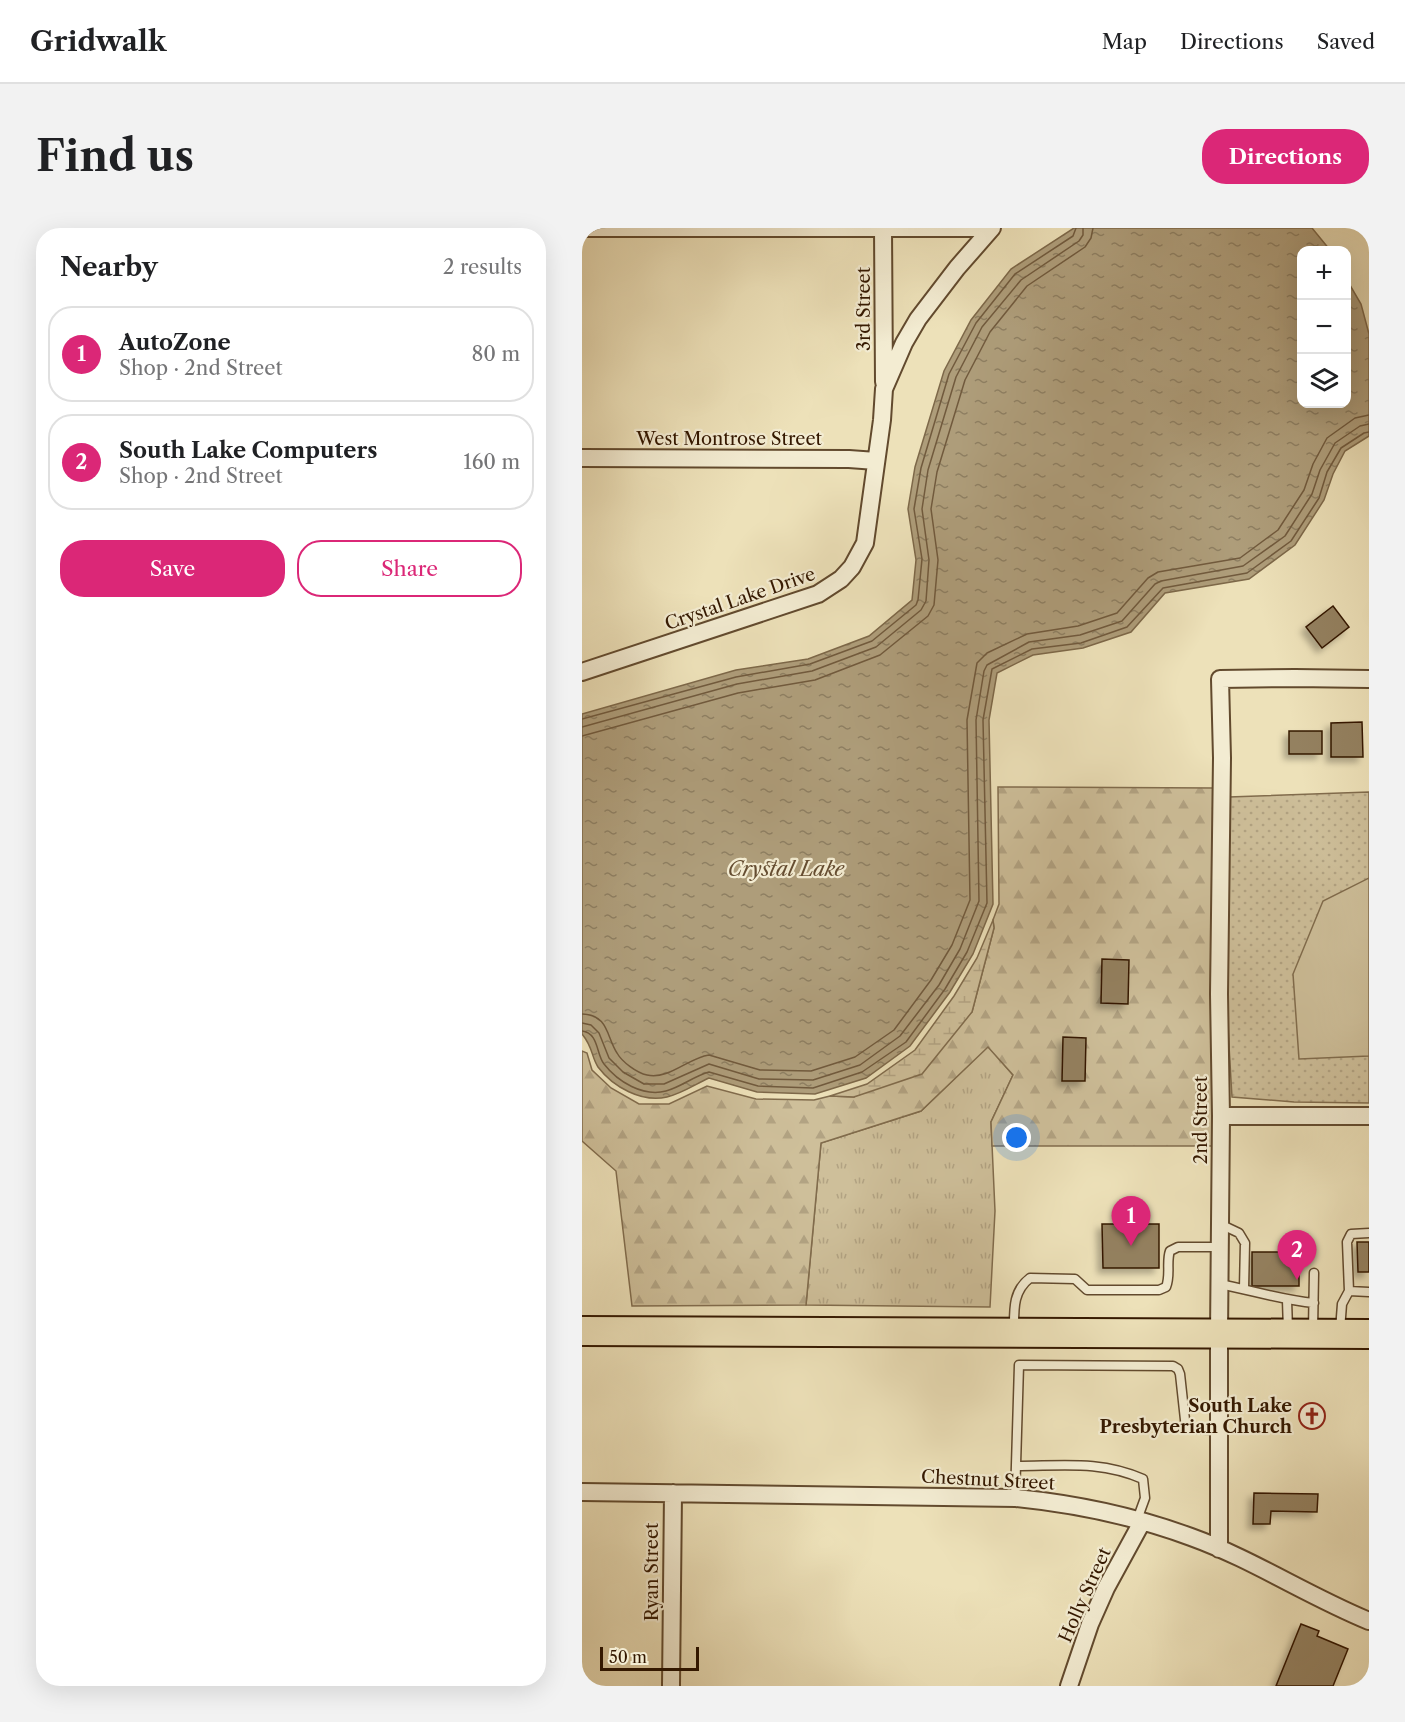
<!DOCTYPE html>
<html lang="en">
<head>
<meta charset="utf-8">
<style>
	:root { --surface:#fff; --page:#f2f2f2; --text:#202124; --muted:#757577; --line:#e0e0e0; --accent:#db2777 }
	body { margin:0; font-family:"Libre Caslon Text",serif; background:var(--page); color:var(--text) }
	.controls { position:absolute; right:18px; top:18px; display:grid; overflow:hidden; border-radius:12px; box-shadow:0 6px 24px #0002 }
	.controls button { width:54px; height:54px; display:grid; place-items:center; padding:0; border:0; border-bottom:2px solid var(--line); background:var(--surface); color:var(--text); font:30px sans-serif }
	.scale { position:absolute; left:18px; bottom:15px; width:99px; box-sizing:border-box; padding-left:6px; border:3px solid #341800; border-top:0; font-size:16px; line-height:21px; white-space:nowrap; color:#341800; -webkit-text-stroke:4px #f3ecd2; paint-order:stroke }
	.you { position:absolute; left:435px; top:910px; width:21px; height:21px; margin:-15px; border:4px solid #fff; border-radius:50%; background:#1a73e8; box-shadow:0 0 0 9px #1a73e833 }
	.badge { display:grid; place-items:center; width:39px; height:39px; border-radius:50%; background:var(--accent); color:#fff; font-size:20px; font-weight:700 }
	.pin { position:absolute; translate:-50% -50px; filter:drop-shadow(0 2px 3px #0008) }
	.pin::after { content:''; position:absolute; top:32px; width:21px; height:18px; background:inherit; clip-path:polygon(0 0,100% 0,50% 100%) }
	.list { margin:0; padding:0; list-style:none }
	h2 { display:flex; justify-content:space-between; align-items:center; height:78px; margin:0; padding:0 24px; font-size:26px }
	h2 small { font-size:20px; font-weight:400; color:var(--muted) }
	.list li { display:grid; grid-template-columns:39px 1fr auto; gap:18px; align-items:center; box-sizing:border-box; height:96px; margin:0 12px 12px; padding:0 12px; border:2px solid var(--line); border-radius:24px }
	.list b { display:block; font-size:22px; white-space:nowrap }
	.list p { margin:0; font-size:20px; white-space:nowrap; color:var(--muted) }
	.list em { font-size:20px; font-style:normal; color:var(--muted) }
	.actions { display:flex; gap:12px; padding:18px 24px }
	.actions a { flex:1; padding:14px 0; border:2px solid var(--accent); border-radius:24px; text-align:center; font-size:21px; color:var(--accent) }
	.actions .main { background:var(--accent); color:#fff }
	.icon { flex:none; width:33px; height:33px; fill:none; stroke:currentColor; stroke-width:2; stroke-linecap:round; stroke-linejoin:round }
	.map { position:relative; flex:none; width:787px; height:1458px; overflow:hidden; border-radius:24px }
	header { display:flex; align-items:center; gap:36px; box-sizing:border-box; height:84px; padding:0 30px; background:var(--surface); border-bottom:2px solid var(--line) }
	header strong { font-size:28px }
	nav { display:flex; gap:33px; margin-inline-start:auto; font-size:21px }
	.intro { display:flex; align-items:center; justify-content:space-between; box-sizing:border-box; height:144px; padding:0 36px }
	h1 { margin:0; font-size:42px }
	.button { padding:15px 27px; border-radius:24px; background:var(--accent); color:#fff; font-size:21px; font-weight:700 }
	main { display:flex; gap:36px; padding:0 36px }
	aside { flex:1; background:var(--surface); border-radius:24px; box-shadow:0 6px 24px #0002 }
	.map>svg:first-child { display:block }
	.grass { fill:url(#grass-tufts); stroke:#816c4d; stroke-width:1.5 }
	.forest { fill:url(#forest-firs); stroke:#816c4d; stroke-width:1.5 }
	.wetland { fill:url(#wetland-marsh); stroke:#816c4d; stroke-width:1.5 }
	.park { fill:url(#park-dots); stroke:#816c4d; stroke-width:1.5 }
	.garden { fill:#cebf9a; stroke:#816c4d; stroke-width:1.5 }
	.water { fill:url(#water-ripples); stroke:#7d6849; stroke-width:1.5 }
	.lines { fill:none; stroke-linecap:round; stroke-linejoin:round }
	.shore { stroke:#715a3d; stroke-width:1.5 }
	.building { fill:#948160; stroke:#341800; stroke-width:1.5; filter:url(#shadow) }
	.lane-casing { stroke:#624a2e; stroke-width:11 }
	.street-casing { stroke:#624a2e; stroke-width:20 }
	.highway-casing { stroke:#341800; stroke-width:32 }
	.lane { stroke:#f3ecd2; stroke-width:8 }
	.street { stroke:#f3ecd2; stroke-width:16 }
	.highway { stroke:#ede1b9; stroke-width:28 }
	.labels { text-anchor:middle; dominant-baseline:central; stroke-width:4.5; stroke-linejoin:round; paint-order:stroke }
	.street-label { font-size:18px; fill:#341800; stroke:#f3ecd2 }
	.poi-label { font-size:18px; font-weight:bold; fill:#341800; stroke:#f3ecd2; text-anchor:end }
	.water-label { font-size:20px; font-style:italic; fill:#654d31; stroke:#f3ecd2 }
</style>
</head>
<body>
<header>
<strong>Gridwalk</strong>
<nav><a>Map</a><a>Directions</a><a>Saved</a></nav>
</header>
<div class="intro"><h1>Find us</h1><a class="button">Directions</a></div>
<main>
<aside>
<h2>Nearby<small>2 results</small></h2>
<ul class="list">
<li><span class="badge">1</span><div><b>AutoZone</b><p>Shop · 2nd Street</p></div><em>80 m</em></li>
<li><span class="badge">2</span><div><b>South Lake Computers</b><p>Shop · 2nd Street</p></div><em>160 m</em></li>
</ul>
<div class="actions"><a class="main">Save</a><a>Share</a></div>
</aside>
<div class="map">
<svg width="787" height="1458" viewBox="0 0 787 1458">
	<defs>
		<pattern id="grass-tufts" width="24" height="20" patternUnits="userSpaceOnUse" patternTransform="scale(1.5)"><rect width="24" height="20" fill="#cebf9a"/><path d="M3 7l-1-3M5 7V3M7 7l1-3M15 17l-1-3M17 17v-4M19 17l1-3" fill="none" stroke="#b2a383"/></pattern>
		<pattern id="forest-firs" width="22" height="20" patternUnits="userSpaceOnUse" patternTransform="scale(1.5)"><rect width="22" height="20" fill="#cebf9a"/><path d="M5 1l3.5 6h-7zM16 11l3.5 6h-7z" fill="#b2a383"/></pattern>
		<pattern id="wetland-marsh" width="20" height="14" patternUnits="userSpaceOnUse" patternTransform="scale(1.5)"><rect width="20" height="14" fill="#cebf9a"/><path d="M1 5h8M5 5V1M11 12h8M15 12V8" fill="none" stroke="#b2a383"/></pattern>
		<pattern id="park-dots" width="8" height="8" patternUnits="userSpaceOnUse" patternTransform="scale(1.5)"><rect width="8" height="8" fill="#cebf9a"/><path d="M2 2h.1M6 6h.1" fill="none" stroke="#b2a383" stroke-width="1.8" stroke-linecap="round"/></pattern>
		<pattern id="water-ripples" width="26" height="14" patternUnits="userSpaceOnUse" patternTransform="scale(1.5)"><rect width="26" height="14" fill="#ae9d7a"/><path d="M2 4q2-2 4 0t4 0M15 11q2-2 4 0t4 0" fill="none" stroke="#8e7f62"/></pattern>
		<filter id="shadow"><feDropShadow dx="-5" dy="5" stdDeviation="3" flood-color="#0004"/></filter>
	</defs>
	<rect width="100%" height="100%" fill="#ede1b9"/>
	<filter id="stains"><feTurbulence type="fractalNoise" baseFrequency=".00333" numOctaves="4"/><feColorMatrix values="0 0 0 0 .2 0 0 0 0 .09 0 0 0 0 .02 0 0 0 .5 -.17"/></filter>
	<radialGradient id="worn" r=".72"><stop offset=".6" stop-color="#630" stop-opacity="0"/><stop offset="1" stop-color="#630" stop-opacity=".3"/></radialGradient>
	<path class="grass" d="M406 818 431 847 409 894 413 983 408 1079 224 1077 239 915 339 883Z"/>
	<path class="forest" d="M416 559 633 560 632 918H410L409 894 431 847 406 819 339 883 239 915 224 1077 50 1078 34 943 0 913V823L5 825 10 842 29 860 57 876H87L125 858 174 871 232 872 248 868 272 869 390 784 412 700 411 692 417 676Z"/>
	<path class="wetland" d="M411 692 412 700 390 784 340 846 272 869 248 868 285 856 333 822 372 768 395 730Z"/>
	<path class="park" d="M787 564V875L712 874 650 869 644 766 647 569Z"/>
	<path class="garden" d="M787 650V828L717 831 711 746 741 673Z"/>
	<path class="water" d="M492 0H730L748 22H720V176H764L765 52 779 76 787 106V208L763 223 751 246 742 272 713 317 667 351 583 365 549 404 501 420 451 427 415 445 407 492 411 676 391 726 368 764 328 818 284 850 233 866 175 864 127 850C114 856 99 866 85 869 60 875 31 859 16 839 9 828 11 819 0 806V486L154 442 226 431 287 408 330 372 334 332 326 281 333 239 362 143 389 92 429 41Z"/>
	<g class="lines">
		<path class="shore" d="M0 491 154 449 228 436 290 413 334 377 336 372 340 331 332 281 339 240 367 146 394 95 433 46 491 8 494 0
			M0 499 155 456 230 443 294 419 339 382 344 373 347 332 340 281 346 242 374 149 400 99 439 52 497 13 501 7V0
			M0 508 156 465 233 452 298 427 346 388 352 377 356 332 349 281 355 244 383 152 408 104 445 58 503 19 509 10 511 0
			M0 786C27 787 24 808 35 825 40 834 55 845 65 847 87 852 106 830 127 827L178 842 229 843 273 829 312 802 349 752 370 717 388 672 385 492 395 435 405 425 445 406 496 398 535 385 566 350 576 344 658 330 696 302 722 262 731 236 745 210 773 190 787 187
			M0 795 9 797 17 805 27 830 41 844 62 856H82L127 836 177 851 231 852 278 837 318 808 357 757 378 721 397 673 394 492 402 443 405 437 447 414 498 407 540 393 573 356 579 353 661 338 703 308 730 266 738 242 753 215 778 198 787 196
			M0 803C17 805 14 826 22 836 36 854 61 869 84 863 99 859 112 848 127 844L176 858 231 860 280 844 324 814 363 761 385 724 405 675 401 492 410 441 450 421 499 415 545 399 581 360 665 345 709 313 737 270 745 244 759 220 782 205 787 204"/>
	</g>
	<path class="building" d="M751 378 767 399 740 420 724 399Z
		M780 494 781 529H749V495Z
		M707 503H740V526H707Z
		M520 731 547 732 546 776 519 775Z
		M481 809 504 810 503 853H480Z
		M520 996H577V1040H521Z
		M775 1014H787V1044H776Z
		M670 1024H717V1058H670Z
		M672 1265 736 1266 735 1284 689 1283 688 1296H671Z
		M719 1396 737 1403 735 1408 766 1421 751 1458H694Z"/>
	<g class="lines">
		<defs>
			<path id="lane" d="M638 996 657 1005 663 1015 662 1060
				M637 1056C669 1062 699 1072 732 1075
				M767 1063 787 1064
				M705 1072 706 1102
				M432 1101C432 1081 431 1063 448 1050L493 1051 505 1062H577L584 1059C589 1047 584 1034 588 1023L596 1019H637
				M731 1102 732 1045
				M758 1102 760 1076 767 1063 765 1014 769 1006 787 1005
				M434 1238C480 1238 518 1232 561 1251L563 1270 555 1292
				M433 1270 437 1137 591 1138 596 1141 598 1146 604 1201 637 1202"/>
			<path id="street" d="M0 0H396
				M301 0 302 154
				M0 230 267 231 294 233
				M0 444 236 366 259 351 270 339 283 315 300 192 302 161 322 115 336 91 375 40 410 0
				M639 888H787
				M0 1264 434 1270C494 1276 552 1288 609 1309 670 1331 726 1368 787 1393
				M637 1321V1105L639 888 637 766 640 530 638 451 713 450 787 451
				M89 1458 91 1265
				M487 1458 508 1396 524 1360 560 1294"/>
			<path id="highway" d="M0 1103 787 1106"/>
		</defs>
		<use href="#lane" class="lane-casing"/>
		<use href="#street" class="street-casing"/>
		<use href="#highway" class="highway-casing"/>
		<use href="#lane" class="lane"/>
		<use href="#street" class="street"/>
		<use href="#highway" class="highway"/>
	</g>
	<defs>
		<symbol id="church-ring" viewBox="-11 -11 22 22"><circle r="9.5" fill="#f3ecd2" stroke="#8f2418" stroke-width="1.5"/><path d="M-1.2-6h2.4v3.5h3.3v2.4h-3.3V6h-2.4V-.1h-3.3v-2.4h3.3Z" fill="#8f2418"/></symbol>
	</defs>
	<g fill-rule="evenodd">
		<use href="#church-ring" x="715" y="1173" width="30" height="30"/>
	</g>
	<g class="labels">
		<g class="street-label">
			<text transform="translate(282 81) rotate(-90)">3rd Street</text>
			<text x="147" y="211">West Montrose Street</text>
			<text transform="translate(158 371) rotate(-19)">Crystal Lake Drive</text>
			<text transform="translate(619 892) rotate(-90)">2nd Street</text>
			<text transform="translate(406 1252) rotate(3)">Chestnut Street</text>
			<text transform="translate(70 1344) rotate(-90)">Ryan Street</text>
			<text transform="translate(503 1367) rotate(-66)">Holly Street</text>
		</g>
		<g class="poi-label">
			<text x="710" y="1178">South Lake<tspan x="710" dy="21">Presbyterian Church</tspan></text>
		</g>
		<g class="water-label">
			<text x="204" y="641">Crystal Lake</text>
		</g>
	</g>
	<rect width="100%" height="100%" filter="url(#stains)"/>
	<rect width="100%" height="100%" fill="url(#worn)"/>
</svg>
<div class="controls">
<button>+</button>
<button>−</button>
<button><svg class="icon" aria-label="layers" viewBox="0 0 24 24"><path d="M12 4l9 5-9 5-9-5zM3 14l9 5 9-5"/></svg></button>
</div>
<div class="scale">50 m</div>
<div class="you"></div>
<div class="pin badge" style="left:549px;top:1018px">1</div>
<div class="pin badge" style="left:715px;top:1052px">2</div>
</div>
</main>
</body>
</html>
